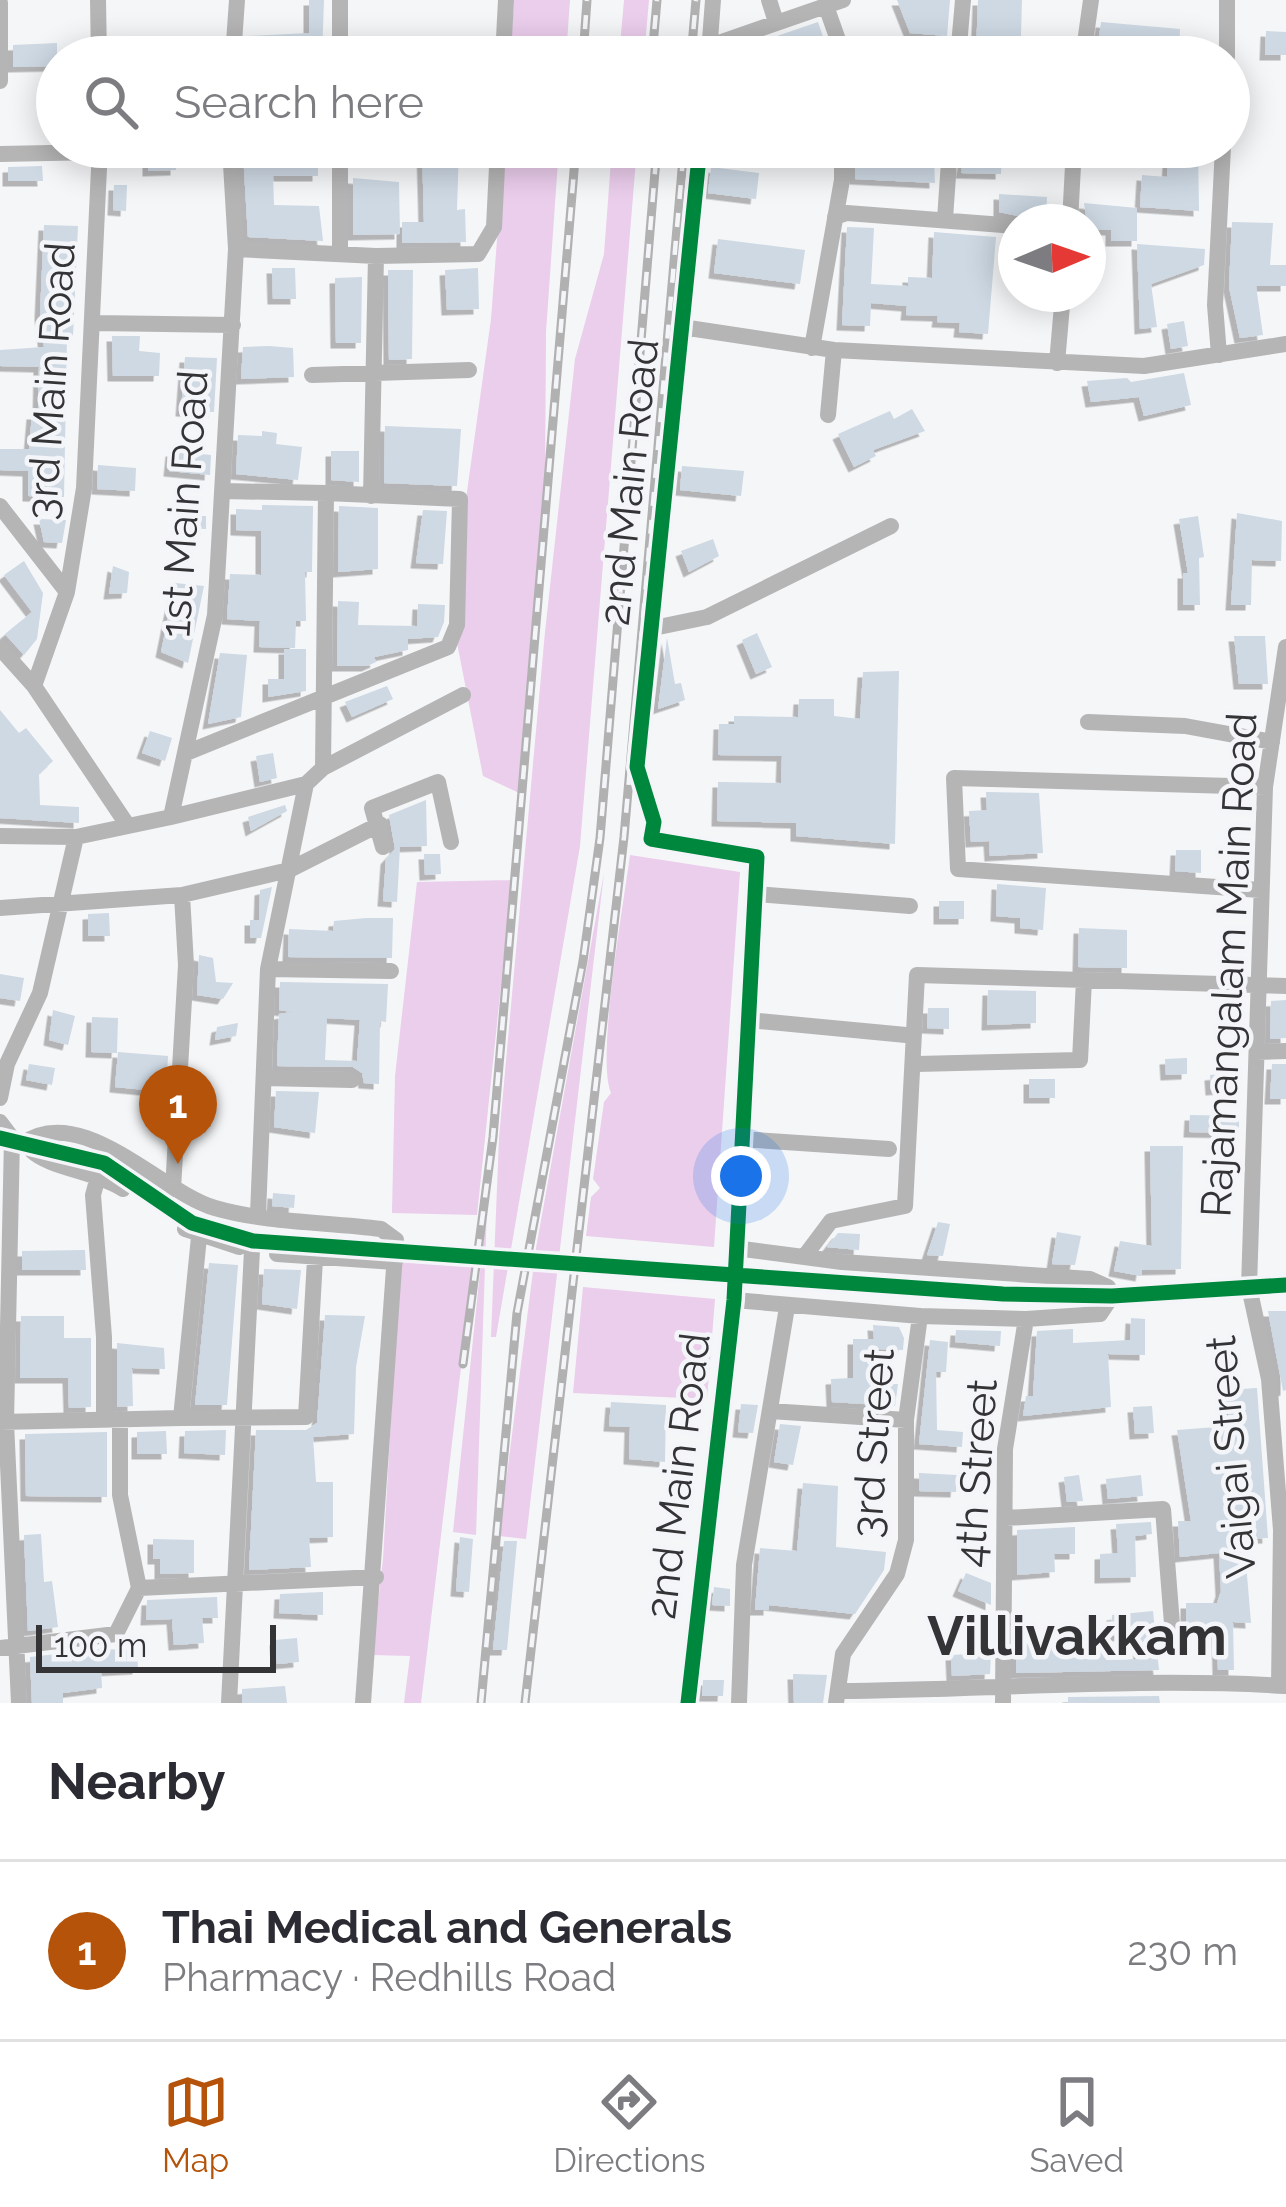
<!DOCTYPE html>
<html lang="en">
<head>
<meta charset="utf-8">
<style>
	:root { --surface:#fff; --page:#f7f7f7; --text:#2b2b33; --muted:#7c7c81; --line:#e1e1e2; --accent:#b45309 }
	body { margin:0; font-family:Raleway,sans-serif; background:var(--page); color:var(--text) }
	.compass { position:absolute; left:998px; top:204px; width:108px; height:108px; border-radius:50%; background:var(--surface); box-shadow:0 6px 30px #0003; rotate:88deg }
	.scale { position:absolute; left:36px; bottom:30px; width:240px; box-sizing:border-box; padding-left:12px; border:6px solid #343436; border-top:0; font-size:33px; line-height:42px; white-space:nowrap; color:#343436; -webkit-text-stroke:9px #f4f5f9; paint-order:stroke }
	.you { position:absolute; left:741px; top:1176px; width:42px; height:42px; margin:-30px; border:9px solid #fff; border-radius:50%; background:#1a73e8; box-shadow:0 0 0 18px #1a73e833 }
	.badge { display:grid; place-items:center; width:78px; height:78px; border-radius:50%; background:var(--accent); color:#fff; font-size:39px; font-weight:700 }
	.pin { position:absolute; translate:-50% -99px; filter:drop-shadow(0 3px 6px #0008) }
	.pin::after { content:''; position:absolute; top:63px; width:42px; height:36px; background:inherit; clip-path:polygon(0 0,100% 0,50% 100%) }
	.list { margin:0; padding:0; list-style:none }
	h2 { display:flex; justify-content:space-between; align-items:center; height:156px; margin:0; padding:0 48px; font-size:51px }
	h2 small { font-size:39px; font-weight:400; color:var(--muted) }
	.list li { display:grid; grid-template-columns:78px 1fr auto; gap:36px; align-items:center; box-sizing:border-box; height:180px; padding:0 48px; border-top:3px solid var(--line) }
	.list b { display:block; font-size:45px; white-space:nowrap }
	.list p { margin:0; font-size:39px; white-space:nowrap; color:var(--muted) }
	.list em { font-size:39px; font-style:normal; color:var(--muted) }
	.icon { flex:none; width:66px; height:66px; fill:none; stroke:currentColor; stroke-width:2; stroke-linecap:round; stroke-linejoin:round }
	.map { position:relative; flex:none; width:1286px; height:1703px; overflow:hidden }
	.search { position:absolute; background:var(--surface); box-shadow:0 6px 30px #0003; left:36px; right:36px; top:36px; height:132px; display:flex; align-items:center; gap:30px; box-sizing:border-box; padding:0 42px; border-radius:66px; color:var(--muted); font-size:45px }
	.sheet { height:336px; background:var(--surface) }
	nav { display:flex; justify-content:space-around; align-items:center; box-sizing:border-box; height:168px; border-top:3px solid var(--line); background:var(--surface); font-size:33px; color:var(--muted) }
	nav a { display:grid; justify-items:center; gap:6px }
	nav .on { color:var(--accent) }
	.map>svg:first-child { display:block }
	.green { fill:#ebcdec }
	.building { fill:#ced9e4; fill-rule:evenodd; filter:url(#shadow) }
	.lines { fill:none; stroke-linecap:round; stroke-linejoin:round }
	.minor-tunnel { stroke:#cecfd1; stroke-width:16; stroke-dasharray:16 8; stroke-linecap:butt }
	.minor { stroke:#b5b5b6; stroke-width:16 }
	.rail-casing { stroke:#b1b1b2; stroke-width:9 }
	.rail { stroke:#f4f5f9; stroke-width:4.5; stroke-dasharray:14; stroke-linecap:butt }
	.minor-bridge { stroke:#b5b5b6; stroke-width:16 }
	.cycleway-casing { stroke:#f4f5f9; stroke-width:22 }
	.cycleway { stroke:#00873e; stroke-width:15 }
	.labels { text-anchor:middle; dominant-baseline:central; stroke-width:9; stroke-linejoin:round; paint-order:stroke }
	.street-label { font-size:42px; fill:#343436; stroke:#f4f5f9 }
	.district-label { font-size:54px; font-weight:bold; fill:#343436; stroke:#f4f5f9 }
</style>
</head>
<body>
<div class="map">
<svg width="1286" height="1703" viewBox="0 0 1286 1703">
	<defs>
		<filter id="shadow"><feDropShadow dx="-5.5" dy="5.5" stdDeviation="0" flood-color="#0004"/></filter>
	</defs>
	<rect width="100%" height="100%" fill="#f5f6f8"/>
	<path class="green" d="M514 0H570L566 57H510Z
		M624 0H649L644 57H619Z
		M504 147H559L546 332 545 485 519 793 483 776 457 643 465 506 491 319Z
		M612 147H637L580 846 496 1337H491L499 1138 545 632 575 359 604 254Z
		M630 855 740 872 714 1247 586 1236 591 1197 600 1188 593 1179 604 1102 611 1093C596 1058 624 902 630 855Z
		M604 873 526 1539 499 1536 536 1248Z
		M512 880 477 1215 392 1213 395 1076 417 882Z
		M487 1205 476 1535 453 1532Z
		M400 1262 473 1267 421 1703H404L410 1656 372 1655 383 1559Z
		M583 1287 715 1299 707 1399 573 1393Z"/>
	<path class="building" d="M309 0H324L322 57H246L247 36 309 33Z
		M897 0H950L947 36 910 33Z
		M978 0H1022L1021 36H1012L1011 55 976 54Z
		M818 22 830 57H800L798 48 778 53 774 37Z
		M1101 22 1180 29 1179 53 1098 45Z
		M1266 31 1286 32V55H1265Z
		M384 40 385 55 362 56V42Z
		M57 43V66L13 67V45Z
		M422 147H459L457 210 465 209 466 242 402 243V222H424Z
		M966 147H1002L1001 174 961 173Z
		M1169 147H1198L1199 211 1140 207 1142 175 1167 177Z
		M273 150 318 153V176H273L274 205 319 206 323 241 248 237 243 152Z
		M176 152V170L148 171V153Z
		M934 160 935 183 855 179V162Z
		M42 166 43 181H8V167Z
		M711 167 759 173 756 199 708 193Z
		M353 178 399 182 400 234 353 235Z
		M114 185H127L126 211 113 210Z
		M999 194 1047 197 1046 222 999 212Z
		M1084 203 1137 208V241H1111V230L1088 229Z
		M1232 222 1273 223 1270 265H1286V286H1256L1263 335 1240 338 1229 287Z
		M44 225 78 226 73 336H67L64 497 28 496V471L0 470V449H29L32 414H38L39 367 0 366V350L44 347 40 314Z
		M847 227 874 228 871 284 908 286V277L932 278 934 232 996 237 988 334 959 332 960 323 937 322 938 316 906 315 907 306 871 303 870 326 842 325Z
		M718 239 805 250 800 284 714 273Z
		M1137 244 1205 249 1204 265 1151 284 1157 327 1140 329Z
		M272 268H295L296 299H273Z
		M478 268 479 309 447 310 445 270Z
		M388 270H413L412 359 389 360Z
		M362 277 361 343H336L335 278Z
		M1184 321 1188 346 1171 349 1167 324Z
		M112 336H140L139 351 160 353 159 376H113Z
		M269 346 293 348 294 377 241 379 243 347Z
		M185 357 217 358 214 412 181 411Z
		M1184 373 1191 405 1144 416 1139 397 1091 402 1087 381 1127 378 1131 382Z
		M912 409 925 431 873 450 876 456 854 467 838 434 890 411 894 419Z
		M385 426 461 429 457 486 384 483Z
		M262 431 277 433 276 444 302 447 298 480 236 474 238 435 262 436Z
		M171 451 211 455 210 475 169 471Z
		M331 451H359V482L331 480Z
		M98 465 136 468 135 491 97 489Z
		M682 466 744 471 741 496 680 490Z
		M262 505 313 506 312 572H305L306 621H296L295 648 259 647 260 621 227 619 230 574 261 575V531L236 530V509L262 510Z
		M339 506 378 508V569L338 572Z
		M423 510 447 511 443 564 416 563Z
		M1237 513 1282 521 1281 561 1252 560 1251 605H1231Z
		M182 516H206V529L182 528Z
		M1198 516 1204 557 1199 558 1200 605H1183V573H1188L1179 519Z
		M39 519 66 520 62 543 44 542Z
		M713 539 719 556 689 572 681 551Z
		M24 561 43 593 37 639 24 655 5 634 32 612 4 575Z
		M113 566 129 572 127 593 109 594Z
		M175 583 204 586 188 663 161 652Z
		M338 601 359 602 358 625 417 626 418 604 445 605 444 622 438 637 408 639V650L374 657 376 662 367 666H337Z
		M757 633 772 667 756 674 742 640Z
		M1234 636H1265L1268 684H1239Z
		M667 638 675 684 681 683 685 700 658 709Z
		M284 649H306V691L268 697V679H284Z
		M220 653 247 655 241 717 208 724Z
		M899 671 895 844 796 836V823L717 821 718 782 781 783 782 756 718 755 719 724H734V716L798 717 799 699H834V716L860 719 863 672Z
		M387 686 393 699 352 717 345 702Z
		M0 710 19 733 26 728 53 761 39 774 40 805 79 807V823L0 818Z
		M150 731 172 738 165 761 142 753Z
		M273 753 277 778 260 782 256 756Z
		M986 792 1039 793 1043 853 990 856 989 841 971 842 969 811 987 810Z
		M426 800 427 846 400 847 397 902 383 901 386 859 395 849 389 815Z
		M285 805 287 811 251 831 248 817Z
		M1176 850H1201V873L1175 871Z
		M424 854H440L441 874 425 875Z
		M997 884 1046 888 1043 930 1020 928V918L996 916Z
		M272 887 261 938H250V920H259L260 890Z
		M939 901H964V919H939Z
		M109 913 110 936H88V914Z
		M366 918H393L392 958 288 957 289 929 333 931 334 921Z
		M1079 928 1127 930V968L1078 967Z
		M199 955 213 958 216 982 233 983 223 999 197 995Z
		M0 974 24 978 20 1001 0 998Z
		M280 982 388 984 386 1022 380 1021 379 1084 364 1083 362 1073 353 1067 277 1066 279 1014 292 1012 279 1010ZM327 1018 360 1020 357 1061 325 1060Z
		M988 990 1036 991V1023L987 1025Z
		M1286 1000V1038L1270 1039 1271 1001Z
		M928 1008H949V1029L927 1028Z
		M53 1010 75 1016 68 1045 49 1040Z
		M92 1017 118 1018 117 1053 91 1052Z
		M238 1023 236 1036 215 1040 217 1027Z
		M118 1052 168 1056 166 1092 115 1087Z
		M1187 1058V1074L1166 1075 1165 1059Z
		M29 1064 55 1068 52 1085 26 1080Z
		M1272 1064H1286V1099H1270Z
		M1235 1073 1236 1088 1211 1090 1210 1075Z
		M1029 1079H1055V1098H1029Z
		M276 1091 319 1092 315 1133 274 1127Z
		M191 1103H211V1127H189Z
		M1190 1115 1239 1116V1133L1189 1132Z
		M1150 1146H1183L1181 1269 1142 1270 1141 1276 1114 1271 1120 1241 1152 1246Z
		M273 1193 295 1195 294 1208 272 1206Z
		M938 1222 950 1224 943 1256 927 1255Z
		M1057 1232 1081 1236 1075 1265 1052 1264Z
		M838 1233 860 1234 859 1250 827 1247Z
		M85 1250 86 1270H22V1251Z
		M209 1263 238 1265 227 1405H195Z
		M264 1269 301 1270 297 1309 262 1304Z
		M1268 1311H1286V1390L1283 1391Z
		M325 1315 365 1316 356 1367 354 1434 313 1437 316 1482H333V1537L309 1538 311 1567 249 1570 256 1430H306L317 1423Z
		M21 1316H64V1338H91V1407L69 1408 68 1378H20Z
		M1131 1318 1145 1319V1355L1108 1354 1111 1407 1023 1416 1026 1396H1033L1037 1331 1073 1329V1343L1130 1340Z
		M873 1325 899 1327 904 1338 903 1350 875 1349V1384H898L895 1406 832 1402 831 1379 853 1378V1339H874Z
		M956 1330 1001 1331 1000 1346 955 1342Z
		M930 1340 948 1342 946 1372H936L937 1430 963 1432 962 1447 919 1444Z
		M117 1343 164 1348 165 1369 132 1368 133 1406 117 1407Z
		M1257 1388 1268 1538 1244 1539 1251 1623 1233 1622 1234 1670H1218L1217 1627 1186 1628V1603H1217L1221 1591 1219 1553 1180 1557 1178 1521H1191L1177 1430 1229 1426 1227 1390Z
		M611 1402 666 1405 665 1462 629 1459 630 1427 609 1426Z
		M741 1404 758 1405 753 1433 738 1432Z
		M1152 1406 1154 1433 1135 1434 1133 1407Z
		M780 1424 801 1426 793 1465 774 1462Z
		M226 1430 225 1455 184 1453 185 1431Z
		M166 1431 167 1454H137V1432Z
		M107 1432V1497L26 1496 25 1434Z
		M919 1473 957 1475 956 1492 919 1491Z
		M1079 1475 1083 1501 1067 1502 1064 1477Z
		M1141 1475 1143 1496 1108 1499 1106 1479Z
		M803 1483 838 1486 836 1547 886 1552 884 1570 855 1614 769 1605V1610H755L760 1548 797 1551Z
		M1151 1522 1152 1534 1135 1536 1136 1577 1100 1578V1554L1118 1553 1116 1524Z
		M1075 1527V1554H1054L1055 1572 1017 1575V1530Z
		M41 1534 44 1582 52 1581 58 1627 28 1631 24 1535Z
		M460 1537 473 1539 469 1592 456 1591Z
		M153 1539 194 1540V1573L160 1574V1559H153Z
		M504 1541H517L507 1650H493Z
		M966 1573 991 1583V1605L958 1591Z
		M714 1587 730 1589V1606L712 1605Z
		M323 1592V1615L279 1613 280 1594Z
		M217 1597 218 1618H202L204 1643 174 1645 172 1619 146 1620 147 1600Z
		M1153 1611 1159 1670 1016 1673V1644L1055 1643V1637H1105L1106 1660 1139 1659 1138 1635 1111 1636 1112 1615Z
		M297 1638 299 1662 277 1664 275 1640Z
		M101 1649 137 1650 138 1669 101 1671 102 1688 63 1693V1703H32L30 1657Z
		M991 1653 990 1674 952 1676 951 1655Z
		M793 1674 827 1675 823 1703H794Z
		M703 1680H724L723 1696H702Z
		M285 1686 287 1703H242V1689Z
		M1159 1696 1160 1703H1068V1697Z"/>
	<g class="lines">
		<path class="minor-tunnel" d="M370 1249 741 1277"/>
		<path class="minor" d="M98 0 99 57
			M769 0 776 22
			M1227 0V57
			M0 3V81
			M826 6 844 57
			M710 46 843 0
			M709 53 713 0
			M233 57 237 0
			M340 57V0
			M503 57 506 0
			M958 57 963 0
			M1083 57 1091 0
			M700 147 637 767 654 822 651 839 757 857 736 1257
			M0 154 100 152
			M835 217 847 213 1016 226
			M945 219 950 147
			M1070 222 1074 147
			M236 249 376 256 478 254 494 227 498 147
			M340 252V147
			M95 323 233 325
			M682 327 834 350 1144 366 1286 344
			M812 348 842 180V147
			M1219 355 1215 305 1223 147
			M1057 363 1063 294
			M312 375 469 370
			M828 415 834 350
			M223 491 326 493 323 768
			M371 496 376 256
			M0 506 67 592
			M649 629 707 617 891 526
			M0 648 34 686 126 823
			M34 686 67 592 84 488 100 147
			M1088 722 1185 726 1272 742
			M186 753 448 647 457 625 460 499 326 493
			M171 817 306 784 323 768 463 695
			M0 836 76 837
			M383 847 372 808 438 782 451 842
			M1260 890 958 869 954 778 1265 787
			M755 894 910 906
			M0 908 182 895 289 870 380 824
			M268 969 391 971
			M748 1020 906 1035
			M1257 1052 1286 1051
			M917 1064 1080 1060 1084 980
			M264 1078 352 1080
			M0 1098 7 1064 40 993 76 837 171 817 215 615 236 249 230 147
			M0 1122 12 1138 6 1422 19 1703
			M741 1139 889 1149
			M18 1141 104 1163 192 1223 253 1241 370 1249
			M22 1144C81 1101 160 1192 215 1208 267 1223 327 1222 381 1229L396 1240 363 1703
			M32 1151C50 1168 95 1171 123 1189
			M99 1173 93 1195 104 1337V1419
			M173 1189 186 965 182 895
			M258 1214 268 969 306 784
			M185 1229 239 1247
			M277 1254 395 1262
			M804 1257 831 1221 905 1206 917 975 1286 986
			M741 1277 1003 1294 1112 1296 1286 1285
			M734 1300 920 1316 1026 1319 1100 1314 1112 1296 1108 1287 1090 1279 842 1262 735 1248
			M770 1411 906 1420
			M181 1418 306 1417 315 1259
			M120 1419V1495L139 1588
			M0 1422 181 1418 199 1237
			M1006 1518 1163 1509 1172 1624
			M0 1648 116 1634 139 1588 376 1577
			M1279 1686 1281 1530 1269 1379 1249 1287 1265 787 1286 647
			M838 1691C987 1690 1136 1677 1285 1686
			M229 1703 252 1250
			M688 1703 735 1290
			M739 1703 744 1565 787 1307
			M836 1703 843 1654 897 1574 906 1540V1420L920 1316
			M1003 1703 1005 1449 1026 1319"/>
		<defs>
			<path id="rail" d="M583 57 587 0
				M652 57 657 0
				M691 57 696 0
				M463 1364 493 1137 576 147
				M481 1703 517 1313 583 961 600 838 657 147
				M525 1703 624 837 684 147"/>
		</defs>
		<use href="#rail" class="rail-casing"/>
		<use href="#rail" class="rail"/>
		<path class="minor-bridge" d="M735 1289 736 1257"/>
		<defs>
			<path id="cycleway" d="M0 1138 104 1163 192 1223 253 1241 1003 1294 1112 1296 1286 1285
				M688 1703 734 1300 757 857 651 839 654 822 637 767 700 147"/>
		</defs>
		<use href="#cycleway" class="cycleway-casing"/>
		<use href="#cycleway" class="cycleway"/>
	</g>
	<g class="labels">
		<g class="street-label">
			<text transform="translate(51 381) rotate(-86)">3rd Main Road</text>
			<text transform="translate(629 482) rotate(-84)">2nd Main Road</text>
			<text transform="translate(184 504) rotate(-86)">1st Main Road</text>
			<text transform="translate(1229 965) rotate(-87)">Rajamangalam Main Road</text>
			<text transform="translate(873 1443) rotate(-86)">3rd Street</text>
			<text transform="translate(1231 1457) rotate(-95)">Vaigai Street</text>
			<text transform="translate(976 1473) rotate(-86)">4th Street</text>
			<text transform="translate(678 1476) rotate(-83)">2nd Main Road</text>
		</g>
		<g class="district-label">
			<text x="1077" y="1636">Villivakkam</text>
		</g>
	</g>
</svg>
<svg class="compass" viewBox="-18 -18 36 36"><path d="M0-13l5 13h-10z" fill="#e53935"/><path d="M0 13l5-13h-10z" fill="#7c7c81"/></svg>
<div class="scale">100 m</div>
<div class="you"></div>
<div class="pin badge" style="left:178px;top:1164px">1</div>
<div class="search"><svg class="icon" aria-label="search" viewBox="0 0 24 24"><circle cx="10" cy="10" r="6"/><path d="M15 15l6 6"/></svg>Search here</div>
</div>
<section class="sheet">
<h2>Nearby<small></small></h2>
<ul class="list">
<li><span class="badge">1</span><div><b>Thai Medical and Generals</b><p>Pharmacy · Redhills Road</p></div><em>230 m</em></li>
</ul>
</section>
<nav>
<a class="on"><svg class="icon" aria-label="map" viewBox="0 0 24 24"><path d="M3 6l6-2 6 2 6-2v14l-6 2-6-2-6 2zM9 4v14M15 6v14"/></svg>Map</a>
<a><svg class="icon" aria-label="directions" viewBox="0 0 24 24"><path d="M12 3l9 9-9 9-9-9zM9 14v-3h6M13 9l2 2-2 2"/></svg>Directions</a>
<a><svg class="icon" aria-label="saved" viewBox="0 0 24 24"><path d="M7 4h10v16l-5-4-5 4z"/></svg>Saved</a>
</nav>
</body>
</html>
